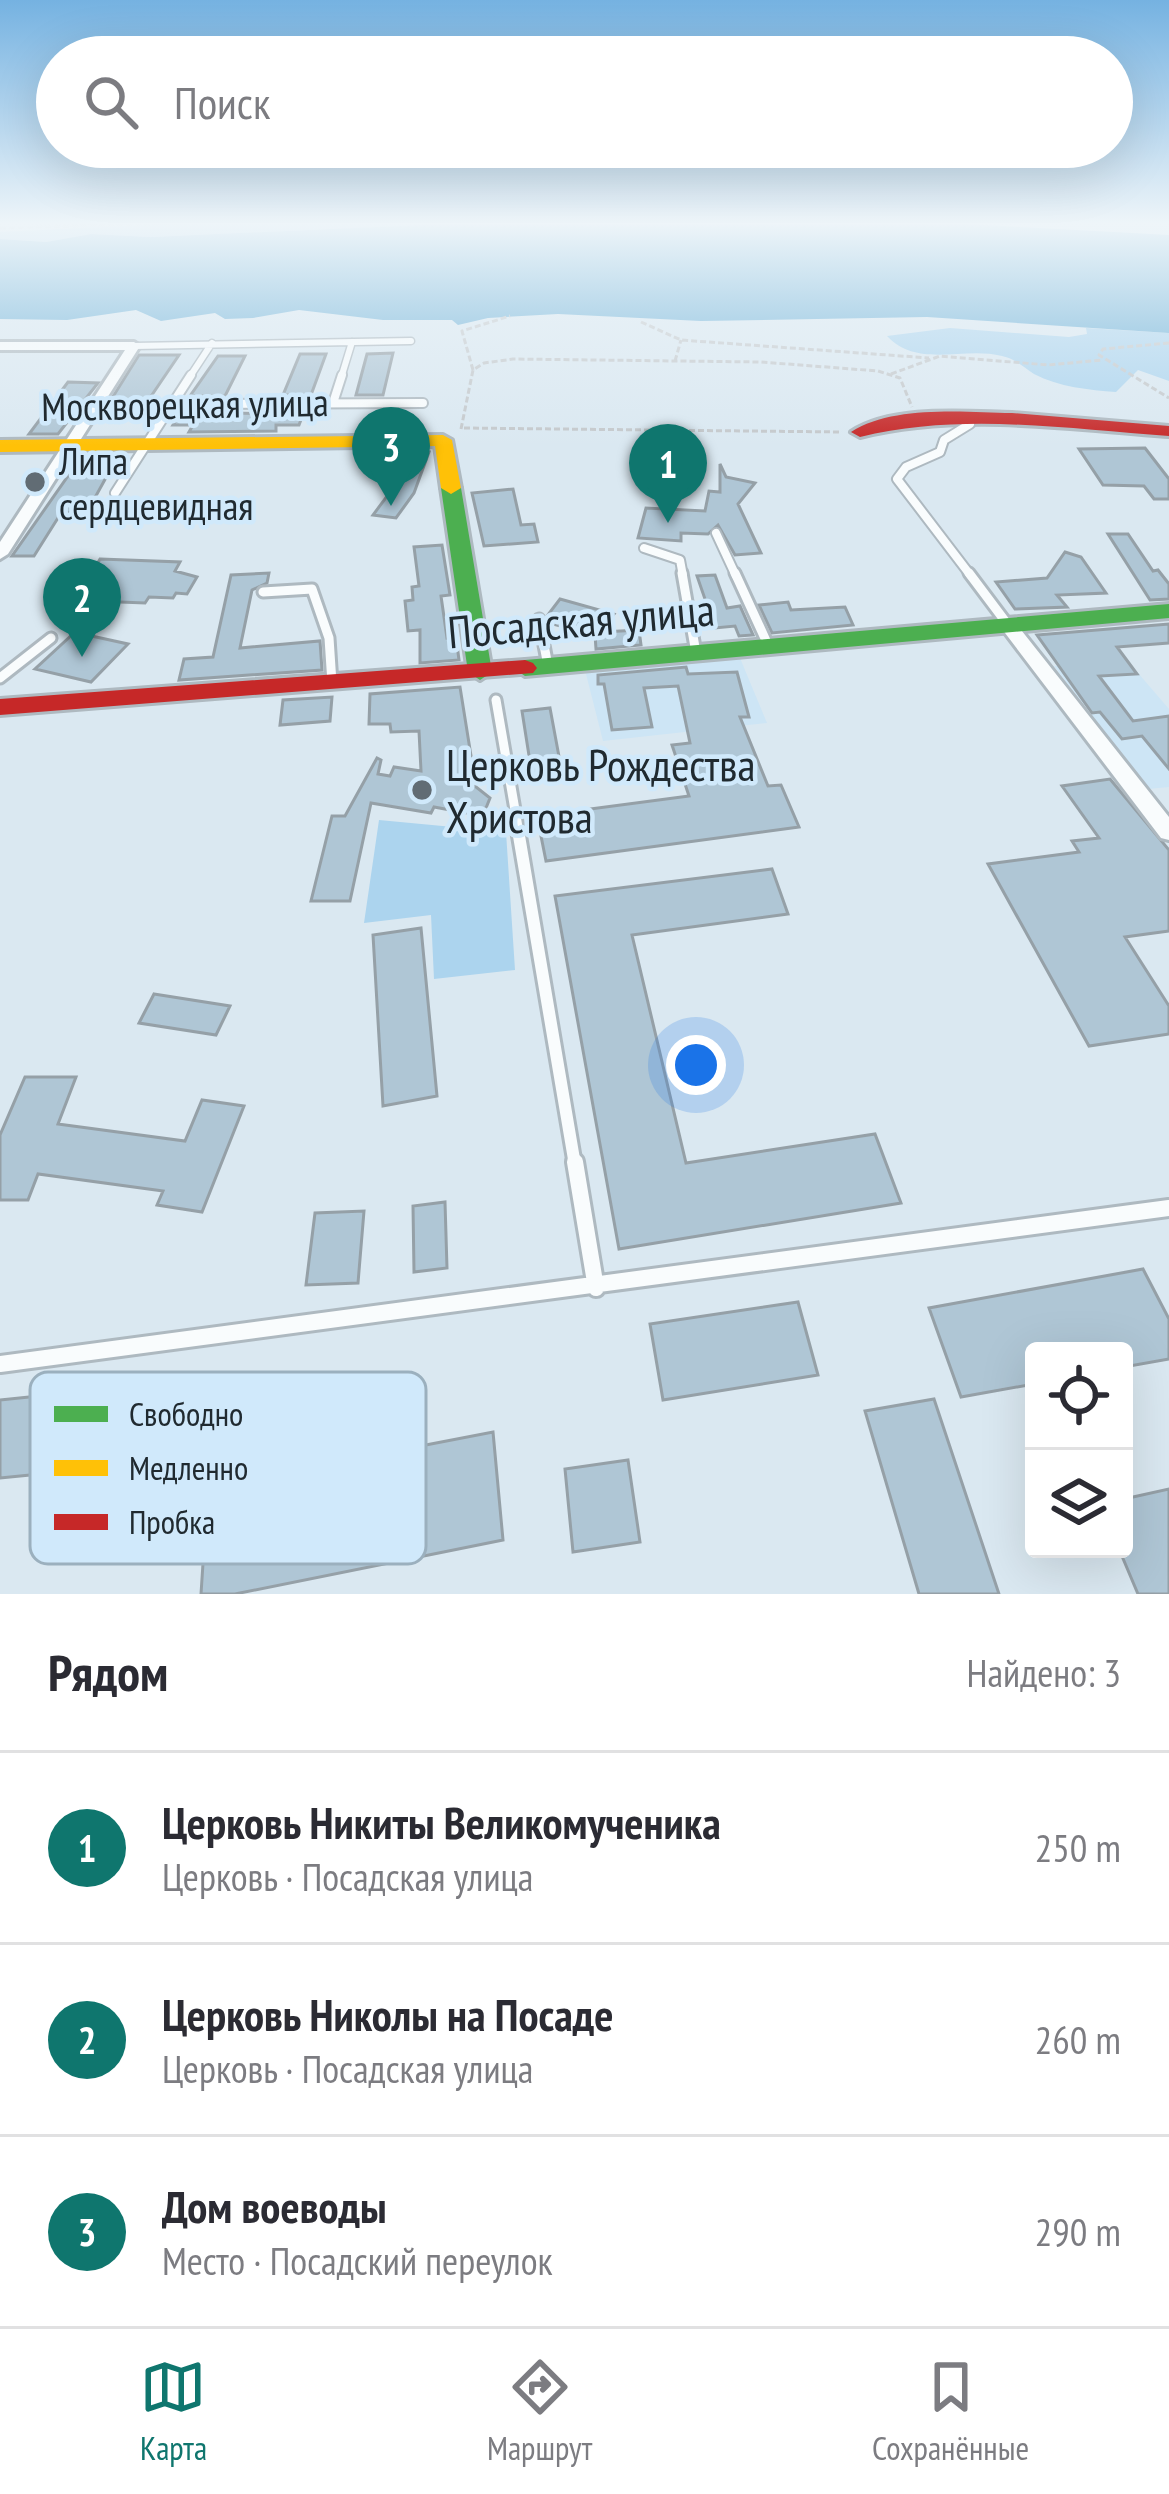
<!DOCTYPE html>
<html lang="ru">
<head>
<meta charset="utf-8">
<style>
	:root { --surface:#fff; --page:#f2f2f3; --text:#2b2b33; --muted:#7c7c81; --line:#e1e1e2; --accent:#0f766e }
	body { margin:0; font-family:"PT Sans Narrow",sans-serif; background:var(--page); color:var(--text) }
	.controls { position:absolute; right:36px; bottom:36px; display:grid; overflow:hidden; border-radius:12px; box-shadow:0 12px 48px #0002 }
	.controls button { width:108px; height:108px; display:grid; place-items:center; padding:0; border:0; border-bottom:3px solid var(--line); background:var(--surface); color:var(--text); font:60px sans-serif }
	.you { position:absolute; left:696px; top:1065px; width:42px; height:42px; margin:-30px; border:9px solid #fff; border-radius:50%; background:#1a73e8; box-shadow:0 0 0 18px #1a73e833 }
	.badge { display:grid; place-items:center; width:78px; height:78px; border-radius:50%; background:var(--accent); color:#fff; font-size:39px; font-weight:700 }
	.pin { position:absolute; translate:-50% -99px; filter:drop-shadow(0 3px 6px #0008) }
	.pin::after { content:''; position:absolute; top:63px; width:42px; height:36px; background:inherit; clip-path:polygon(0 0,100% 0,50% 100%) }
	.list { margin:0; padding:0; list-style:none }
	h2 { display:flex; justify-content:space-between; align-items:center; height:156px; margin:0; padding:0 48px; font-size:51px }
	h2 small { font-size:39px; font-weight:400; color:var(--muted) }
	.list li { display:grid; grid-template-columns:78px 1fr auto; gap:36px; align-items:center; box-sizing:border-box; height:192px; padding:0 48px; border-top:3px solid var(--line) }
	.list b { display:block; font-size:45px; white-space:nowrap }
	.list p { margin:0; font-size:39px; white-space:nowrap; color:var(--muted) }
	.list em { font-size:39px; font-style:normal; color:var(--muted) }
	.icon { flex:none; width:66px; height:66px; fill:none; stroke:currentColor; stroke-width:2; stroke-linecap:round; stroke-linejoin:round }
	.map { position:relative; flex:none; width:1169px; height:1594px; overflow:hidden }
	.search { position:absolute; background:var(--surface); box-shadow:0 12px 48px #0002; left:36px; right:36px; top:36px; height:132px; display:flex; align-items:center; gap:30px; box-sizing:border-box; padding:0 42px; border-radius:66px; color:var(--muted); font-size:45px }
	.sheet { height:732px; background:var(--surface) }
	nav { display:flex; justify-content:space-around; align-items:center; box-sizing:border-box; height:168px; border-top:3px solid var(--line); background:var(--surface); font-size:33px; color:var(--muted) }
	nav a { display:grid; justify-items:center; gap:6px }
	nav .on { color:var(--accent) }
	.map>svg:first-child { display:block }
	.built { fill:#cde5f5 }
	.green { fill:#acd4ee }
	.water { fill:#6aafd6 }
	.building { fill:#afc6d5; stroke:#95a0a7; stroke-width:3 }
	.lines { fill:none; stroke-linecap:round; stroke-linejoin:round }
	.lane-far4-casing { stroke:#aeb9c0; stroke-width:9 }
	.lane-far3-casing { stroke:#aeb9c0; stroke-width:12 }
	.lane-far2-casing { stroke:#aeb9c0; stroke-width:15 }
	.lane-far1-casing { stroke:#aeb9c0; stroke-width:18 }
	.lane-casing { stroke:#aeb9c0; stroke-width:22 }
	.street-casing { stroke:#aeb9c0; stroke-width:6 }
	.fast-casing { stroke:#aeb9c0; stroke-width:6 }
	.slow-casing { stroke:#aeb9c0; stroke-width:6 }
	.jam-casing { stroke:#aeb9c0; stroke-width:6 }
	.path { stroke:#c4c8cb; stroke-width:3; stroke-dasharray:6 3; stroke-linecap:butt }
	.lane-far4 { stroke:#f9fcfd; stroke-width:6 }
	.lane-far3 { stroke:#f9fcfd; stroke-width:8 }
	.lane-far2 { stroke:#f9fcfd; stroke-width:9 }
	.lane-far1 { stroke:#f9fcfd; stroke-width:12 }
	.lane { stroke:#f9fcfd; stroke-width:16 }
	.street { fill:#f9fcfd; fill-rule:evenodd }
	.fast { fill:#4caf50; fill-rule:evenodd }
	.slow { fill:#ffc107; fill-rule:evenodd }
	.jam { fill:#c62828; fill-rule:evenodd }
	.poi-dot { fill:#616c74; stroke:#d0e9fb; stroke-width:4.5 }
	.labels { text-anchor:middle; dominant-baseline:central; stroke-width:9; stroke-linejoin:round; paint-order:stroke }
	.far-street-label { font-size:39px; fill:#202a30; stroke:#d0e9fb }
	.far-poi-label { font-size:39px; fill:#202a30; stroke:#d0e9fb; text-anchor:start }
	.street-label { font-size:45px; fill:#202a30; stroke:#d0e9fb }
	.poi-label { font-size:45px; fill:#202a30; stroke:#d0e9fb; text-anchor:start }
	.key { fill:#d0e9fb; stroke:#9bb0be; stroke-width:3 }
	.key-label { font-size:33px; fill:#202a30 }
</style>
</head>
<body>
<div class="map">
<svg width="1169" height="1594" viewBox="0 0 1169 1594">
	<rect width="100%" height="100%" fill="#dae8f1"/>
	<path class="built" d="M740 658 767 723 603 741 585 670Z
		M1126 659 1169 709V787L1148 789 1054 666 1108 665 1106 661Z"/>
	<path class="green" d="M463 223 151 237 91 234 46 242 0 239V232L184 223Z
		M950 328 1069 337 1087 334 1086 328 1169 333V381L1138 370 1116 392C1089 390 1059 387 1034 374 1023 367 1016 359 1002 356 963 346 918 369 887 336Z
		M379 820 506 832 515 970 434 979 431 915 364 923Z"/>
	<path class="water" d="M463 223 966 224 1169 235V333L927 317 701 321 558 314 488 318 458 325 452 320H383L299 310 253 318 225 319 215 313 161 321 136 310 67 320 0 319V239L46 242 91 234 151 237Z"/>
	<path class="building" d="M393 353 383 395H356L367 354Z
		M300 354H326L311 395H283Z
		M139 355H179L141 411H104Z
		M218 356H245L225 396H190Z
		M68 382 98 383 58 434H29Z
		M181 412 275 414 304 412 299 425H276V431L189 432 193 425H173Z
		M1145 448 1169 479V499H1154L1144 486 1103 485 1079 449Z
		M420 452H429L414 493 396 518 373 515Z
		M82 456H118L82 521 63 510 34 556H12Z
		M720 464 726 477 755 483 738 504 761 553 735 555 718 525 708 534 681 533V541L638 538 646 508 705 511 709 491 720 492Z
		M513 489 521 525 534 524 538 542 484 546 472 493Z
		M1108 534H1128L1153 571 1158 570 1169 584V599L1150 600Z
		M442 545 450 595 441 596 447 638 456 637 459 660 420 663V630L408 631 405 601 413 600 412 587 419 586 414 547Z
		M1065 552 1081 557 1106 593 1057 595 1067 607 1015 609 996 582 1047 578Z
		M100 559 180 562 175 571 197 577 187 594 176 593 173 598 149 597 145 603 94 601 83 589Z
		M269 573 267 583 252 590 240 648 320 641 322 670 179 680 184 659 213 657 231 575Z
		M715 575 727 608 740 606 753 635 739 636 735 626 715 628 697 576Z
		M560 599 614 614 601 632 639 630 641 645 596 649 595 635 549 623 547 616Z
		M788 602 791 610 845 607 853 625 772 633 759 605Z
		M1169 624V643L1117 647 1137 674 1099 676 1133 721 1169 716V769L1142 736 1122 739 1100 712 1092 713 1037 635Z
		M74 633H78L128 644 91 682 35 669Z
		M686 667 688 674 737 672 749 717H740L768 786 781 785 799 827 546 861 537 816 689 796 672 745 690 743 678 686 644 688 652 727 612 730 604 684H598V675Z
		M460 687 476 787 490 798 486 808 466 813 434 807 431 813 371 803 350 901H311L332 816H345L377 758 381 760 378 774 390 776 394 767 421 771 419 731 391 732 390 724H369L370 694Z
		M332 697 330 721 280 725 283 700Z
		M550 708 563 778 533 781 522 711Z
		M1110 779 1169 850V931L1125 937 1169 1006V1034L1089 1046 988 864 1079 852 1072 841 1099 838 1062 786Z
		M772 869 788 914 632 935 686 1163 875 1134 901 1203 619 1249 555 896Z
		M421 928 437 1096 383 1106 373 935Z
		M154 994 230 1006 216 1035 139 1023Z
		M25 1077H76L58 1124 185 1141 202 1100 244 1106 202 1212 157 1205 163 1191 38 1174 28 1200H0V1135Z
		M445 1202 447 1268 414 1272 413 1206Z
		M364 1211 358 1283 306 1285 315 1213Z
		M1143 1269 1169 1319V1359L1124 1367V1351H1034V1384L961 1397 929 1308Z
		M798 1302 818 1375 663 1400 650 1324Z
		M97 1390 80 1470 0 1478V1400Z
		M934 1399 999 1594H919L865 1411Z
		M493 1432 503 1540 235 1594H201L208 1487Z
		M628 1460 640 1542 573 1552 565 1469Z
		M1169 1489V1594H1138L1119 1549H1124V1499Z"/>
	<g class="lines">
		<defs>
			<path id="lane-far4" d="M134 346 411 341
				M189 378 212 343
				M341 378 352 342"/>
			<path id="lane-far3" d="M333 403 342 375
				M175 404 423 403
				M968 419 970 424 944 440 940 452 906 467 897 479 971 576
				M115 493 191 375
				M716 533 736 576
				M644 548 680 560 683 576"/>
			<path id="lane-far2" d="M682 573 696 653
				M735 573 768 645
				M969 573 1008 625
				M263 592 312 589 329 638 332 683
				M539 619 548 666
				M0 678 51 638
				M496 700 519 833"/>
			<path id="lane-far1" d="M518 830 575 1165"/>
			<path id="lane" d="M575 1162 596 1288
				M0 1364 1169 1208"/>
			<path id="street" d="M0 342H134L140 346 8 554 0 559V542L125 350H0Z
				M1008 620 1014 621 1169 817V840L1161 838 1002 629 999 625Z"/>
			<path id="fast" d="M451 482 461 488 492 672 480 680 468 672 441 488Z
				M1169 604V618L525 676 513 668 525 660Z"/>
			<path id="slow" d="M443 435 452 440 461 488 451 494 441 488 435 446 0 452V440Z"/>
			<path id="jam" d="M1012 413 1169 426V436C1066 429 962 412 860 437L851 432C892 405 964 412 1012 413Z
				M525 660 533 663 537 668 533 673 0 715V699Z"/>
		</defs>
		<use href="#lane-far4" class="lane-far4-casing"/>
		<use href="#lane-far3" class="lane-far3-casing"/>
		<use href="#lane-far2" class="lane-far2-casing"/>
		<use href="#lane-far1" class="lane-far1-casing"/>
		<use href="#lane" class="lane-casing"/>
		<use href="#street" class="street-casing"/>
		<use href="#fast" class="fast-casing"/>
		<use href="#slow" class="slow-casing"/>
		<use href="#jam" class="jam-casing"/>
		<path class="path" d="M0 228 184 223
			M641 322 681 340 929 358
			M1169 343 1103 349 1099 355 1169 398
			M675 361 681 340
			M473 370 462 331 510 316
			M891 374 940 356 1048 365 1102 360
			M464 428 842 432
			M461 429 473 370 484 363 513 359 761 362 878 371 900 378 912 407"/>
		<use href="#lane-far4" class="lane-far4"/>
		<use href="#lane-far3" class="lane-far3"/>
		<use href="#lane-far2" class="lane-far2"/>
		<use href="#lane-far1" class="lane-far1"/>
		<use href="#lane" class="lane"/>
		<use href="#street" class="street"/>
		<use href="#fast" class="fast"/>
		<use href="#slow" class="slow"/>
		<use href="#jam" class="jam"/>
	</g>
	<linearGradient id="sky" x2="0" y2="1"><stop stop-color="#75b2e1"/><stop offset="0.5" stop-color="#eef5f9"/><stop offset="1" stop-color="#eef5f9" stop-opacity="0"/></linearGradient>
	<rect width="1169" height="446" fill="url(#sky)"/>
	<g class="poi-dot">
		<circle cx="35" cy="482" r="12"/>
		<circle cx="422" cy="790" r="12"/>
	</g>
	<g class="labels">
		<g class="far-street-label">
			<text transform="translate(185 404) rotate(-1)">Москворецкая улица</text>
		</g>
		<g class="far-poi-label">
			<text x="59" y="460">Липа<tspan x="59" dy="45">сердцевидная</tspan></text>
		</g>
		<g class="street-label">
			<text transform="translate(581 620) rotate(-5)">Посадская улица</text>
		</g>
		<g class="poi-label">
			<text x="446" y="764">Церковь Рождества<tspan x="446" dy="52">Христова</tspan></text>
		</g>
	</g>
	<rect x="30" y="1372" width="396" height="192" rx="18" class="key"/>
	<rect x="54" y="1406" width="54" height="16" fill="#4caf50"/>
	<rect x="54" y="1460" width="54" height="16" fill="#ffc107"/>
	<rect x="54" y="1514" width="54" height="16" fill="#c62828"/>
	<g class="key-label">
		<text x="129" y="1426">Свободно</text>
		<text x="129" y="1480">Медленно</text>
		<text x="129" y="1534">Пробка</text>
	</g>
</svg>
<div class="controls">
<button><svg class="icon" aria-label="locate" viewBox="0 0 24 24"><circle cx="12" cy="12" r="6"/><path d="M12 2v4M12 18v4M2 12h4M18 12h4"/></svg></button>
<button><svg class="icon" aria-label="layers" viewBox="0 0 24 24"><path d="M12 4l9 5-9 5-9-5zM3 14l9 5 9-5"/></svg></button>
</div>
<div class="you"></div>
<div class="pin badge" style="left:668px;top:523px">1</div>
<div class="pin badge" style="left:82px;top:657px">2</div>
<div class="pin badge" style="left:391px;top:506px">3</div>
<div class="search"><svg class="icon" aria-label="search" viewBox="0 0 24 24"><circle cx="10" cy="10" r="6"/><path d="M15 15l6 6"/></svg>Поиск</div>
</div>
<section class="sheet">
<h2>Рядом<small>Найдено: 3</small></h2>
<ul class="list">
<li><span class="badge">1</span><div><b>Церковь Никиты Великомученика</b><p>Церковь · Посадская улица</p></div><em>250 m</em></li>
<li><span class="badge">2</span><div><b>Церковь Николы на Посаде</b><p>Церковь · Посадская улица</p></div><em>260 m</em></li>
<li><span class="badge">3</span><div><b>Дом воеводы</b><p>Место · Посадский переулок</p></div><em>290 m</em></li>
</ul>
</section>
<nav>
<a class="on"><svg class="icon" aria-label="map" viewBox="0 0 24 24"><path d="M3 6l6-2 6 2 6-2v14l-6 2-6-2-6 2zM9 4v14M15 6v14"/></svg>Карта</a>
<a><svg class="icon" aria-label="directions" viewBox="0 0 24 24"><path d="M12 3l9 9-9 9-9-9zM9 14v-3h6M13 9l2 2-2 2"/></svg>Маршрут</a>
<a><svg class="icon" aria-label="saved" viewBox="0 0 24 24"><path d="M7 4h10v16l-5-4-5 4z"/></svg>Сохранённые</a>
</nav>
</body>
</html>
